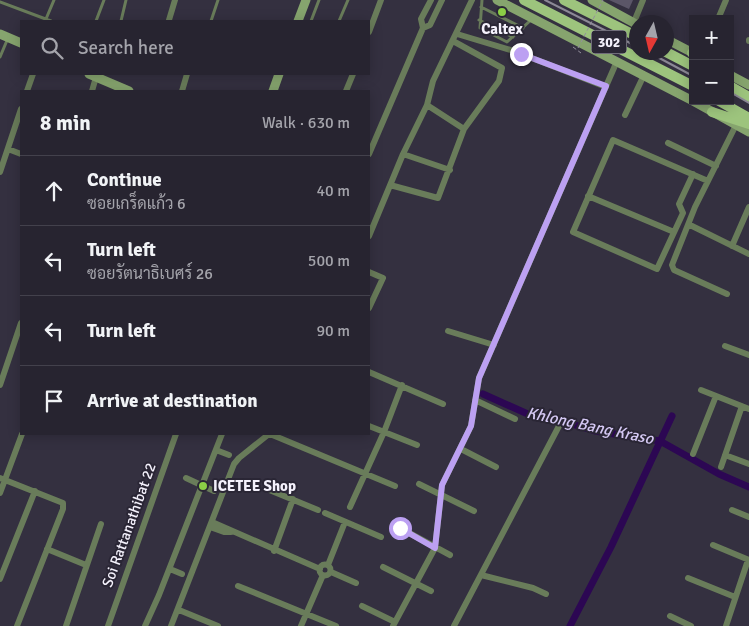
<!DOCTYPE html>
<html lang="en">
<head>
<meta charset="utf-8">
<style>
	:root { --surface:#272430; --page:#33303c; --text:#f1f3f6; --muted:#a4a4ab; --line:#43414c }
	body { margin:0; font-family:Signika,Sarabun,sans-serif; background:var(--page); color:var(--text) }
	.controls { position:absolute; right:15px; top:15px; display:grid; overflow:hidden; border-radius:0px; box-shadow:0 2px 12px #0003 }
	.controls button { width:45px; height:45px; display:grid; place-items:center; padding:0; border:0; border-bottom:1px solid var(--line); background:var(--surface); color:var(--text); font:25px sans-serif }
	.compass { position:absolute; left:629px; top:15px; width:45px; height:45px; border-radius:50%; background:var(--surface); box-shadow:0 2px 12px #0003; rotate:188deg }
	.stop { position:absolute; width:15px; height:15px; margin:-11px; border:4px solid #bca0f2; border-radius:50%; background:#fff }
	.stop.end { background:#bca0f2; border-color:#fff; box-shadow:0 1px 5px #0008 }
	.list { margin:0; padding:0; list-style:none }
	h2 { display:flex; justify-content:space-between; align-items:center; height:65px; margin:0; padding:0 20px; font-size:21px }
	h2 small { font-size:16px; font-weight:400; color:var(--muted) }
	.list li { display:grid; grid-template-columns:32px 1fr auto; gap:15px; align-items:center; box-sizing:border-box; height:70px; padding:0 20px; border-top:1px solid var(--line) }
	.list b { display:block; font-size:19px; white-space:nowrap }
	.list p { margin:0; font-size:16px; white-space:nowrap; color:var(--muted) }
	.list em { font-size:16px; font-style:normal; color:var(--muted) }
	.icon { flex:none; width:28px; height:28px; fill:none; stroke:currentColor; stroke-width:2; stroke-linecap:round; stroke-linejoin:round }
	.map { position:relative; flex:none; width:749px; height:626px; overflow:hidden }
	.search { position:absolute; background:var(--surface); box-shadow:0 2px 12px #0003; left:20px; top:20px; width:350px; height:55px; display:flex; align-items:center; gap:12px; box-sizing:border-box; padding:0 18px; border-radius:0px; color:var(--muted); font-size:19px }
	.panel { position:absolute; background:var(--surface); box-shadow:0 2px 12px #0003; left:20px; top:90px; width:350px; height:345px; border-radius:0px }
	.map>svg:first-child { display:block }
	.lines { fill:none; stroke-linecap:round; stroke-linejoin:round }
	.canal { stroke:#2c0753; stroke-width:7 }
	.building { fill:#5b5668 }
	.path { stroke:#94909e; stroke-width:1; stroke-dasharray:4 2.5; stroke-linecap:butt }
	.lane { stroke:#697c5a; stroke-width:3 }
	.street { stroke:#697c5a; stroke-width:6 }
	.secondary { stroke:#86a46e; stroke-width:9 }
	.primary { stroke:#9dc47d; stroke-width:10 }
	.rail { stroke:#8c8996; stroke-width:2 }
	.path-bridge { stroke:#94909e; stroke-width:1; stroke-dasharray:4 2.5; stroke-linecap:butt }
	.route { stroke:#bca0f2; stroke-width:6 }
	.poi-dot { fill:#8bce46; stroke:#2a2635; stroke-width:2 }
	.labels { text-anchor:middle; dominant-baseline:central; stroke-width:4; stroke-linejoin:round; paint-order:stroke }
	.shield { fill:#2a2635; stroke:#b7b4c0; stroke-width:1 }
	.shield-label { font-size:14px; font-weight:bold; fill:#f4f1fc }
	.poi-label { font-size:15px; font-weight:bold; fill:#f4f1fc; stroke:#2a2635 }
	.street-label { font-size:15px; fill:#f4f1fc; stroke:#2a2635 }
	.water-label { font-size:16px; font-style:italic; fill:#d4c8f3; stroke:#2a2635 }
</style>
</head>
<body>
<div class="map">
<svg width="749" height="626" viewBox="0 0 749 626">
	<rect width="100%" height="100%" fill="#343040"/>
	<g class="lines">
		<path class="canal" d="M483 394 530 415 562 421 595 431 660 441 719 474 749 487
			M570 626 611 547 672 416"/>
	</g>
	<path class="building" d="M609 0H633L629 9Z"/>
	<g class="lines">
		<path class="path" d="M573 47 581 53"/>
		<path class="lane" d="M482 0 480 28 507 42 531 20
			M0 2 51 21
			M481 7 523 28
			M46 19 54 0
			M479 20 513 37
			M96 21 104 0
			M121 21 126 0
			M211 21 218 0
			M311 21 319 0
			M339 21 348 0
			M0 57 8 38"/>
		<path class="street" d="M718 19 726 0
			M169 20 175 0
			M634 22 643 0
			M423 28 430 25 442 0
			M369 32 381 0
			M457 34 514 51 606 87
			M749 41V40
			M27 91 33 74
			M92 91 96 77
			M182 91 187 74
			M346 91 353 74
			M427 105 464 129
			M625 115 644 75
			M668 143 716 166
			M8 149 21 154
			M369 154 423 28 421 19 431 0
			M403 154 450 170
			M0 172 21 109
			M693 174 679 204 683 213 657 269 573 232 613 140 708 181
			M390 185 438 198 464 129 499 81 502 68 453 41
			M588 196 674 232
			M690 225 749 254
			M369 236 403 154 427 105 433 81 472 0
			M732 246 749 207
			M369 272 383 278 369 308
			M727 294 674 270 672 265 695 207 736 125
			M448 331 494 345
			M725 346 749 355
			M369 372 443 404
			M0 385 21 323
			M701 390 749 409
			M475 400 515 419
			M369 426 417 445
			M270 434 395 486
			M461 449 496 467
			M216 450 229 455
			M693 454 716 396
			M725 455 749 464
			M721 467 742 406
			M0 478 63 503V509L17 626
			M186 478 214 491
			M419 484 474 511
			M267 489 318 510
			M0 493 22 434
			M350 507 384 432 402 385
			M732 510 749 517
			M325 513 381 537
			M212 522 320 569
			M210 527 224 532H231
			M400 528 450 555
			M713 545 749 560
			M47 549 86 565
			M274 551 293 499
			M319.5 570a5.5 5.5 0 1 1 11 0a5.5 5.5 0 1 1-11 0Z
			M328 565 345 522
			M383 567 431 591
			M170 569 182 574
			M331 572 356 583
			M481 575 533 588 546 594
			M688 578 735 597
			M0 579 35 491
			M238 586 336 626
			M362 606 395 622
			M179 610 218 626
			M670 616 691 626
			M66 626 101 524
			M108 626 176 434
			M145 626 159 595 222 434
			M171 626 234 464 239 458 269 434
			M301 626 323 575
			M393 626 435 548 442 485 471 426 479 378 617 61
			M454 626 559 426
			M726 626 748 560"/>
		<path class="secondary" d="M497 0 693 101
			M592 0 636 24
			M298 21 306 0
			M0 34 21 43
			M666 39 693 53
			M89 74 129 91
			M730 75 749 85
			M273 91 279 74
			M693 101 749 132"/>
		<path class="primary" d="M524 0 693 86
			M564 0 636 36
			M666 52 693 66
			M692 53 693 54
			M730 86 749 97
			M719 101 749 118
			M712 112 749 124"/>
		<path class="rail" d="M545 0 636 46
			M648 52 693 76
			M730 92 749 103"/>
		<path class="path-bridge" d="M578 48 603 0"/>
	</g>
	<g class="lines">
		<path class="route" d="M400 528 435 548 442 485 471 426 479 378 606 86 521 54"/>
	</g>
	<g class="poi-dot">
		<circle cx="502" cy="12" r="5"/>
		<circle cx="203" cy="486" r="5"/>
	</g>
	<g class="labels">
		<rect class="shield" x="591.5" y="30.5" width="35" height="23" rx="4"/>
		<g class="shield-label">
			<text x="609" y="42">302</text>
		</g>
		<g class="poi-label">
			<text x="502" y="29">Caltex</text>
			<text x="213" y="486" text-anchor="start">ICETEE Shop</text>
		</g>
		<g class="street-label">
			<text transform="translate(129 525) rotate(-70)">Soi Rattanathibat 22</text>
		</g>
		<g class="water-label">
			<text transform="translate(590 426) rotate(12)">Khlong Bang Kraso</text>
		</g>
	</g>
</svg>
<div class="controls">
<button>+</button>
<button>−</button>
</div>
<svg class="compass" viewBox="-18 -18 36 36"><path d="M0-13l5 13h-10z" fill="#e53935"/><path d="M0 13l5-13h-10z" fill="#a4a4ab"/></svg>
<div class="stop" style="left:400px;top:528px"></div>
<div class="stop end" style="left:521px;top:54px"></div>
<div class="search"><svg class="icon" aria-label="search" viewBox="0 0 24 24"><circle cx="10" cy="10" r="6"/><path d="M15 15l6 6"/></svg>Search here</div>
<section class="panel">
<h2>8 min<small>Walk · 630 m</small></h2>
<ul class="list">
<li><svg class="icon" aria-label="ahead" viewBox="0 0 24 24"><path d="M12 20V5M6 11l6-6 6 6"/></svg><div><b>Continue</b><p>ซอยเกร็ดแก้ว 6</p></div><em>40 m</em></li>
<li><svg class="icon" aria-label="left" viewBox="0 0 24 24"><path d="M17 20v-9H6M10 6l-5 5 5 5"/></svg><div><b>Turn left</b><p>ซอยรัตนาธิเบศร์ 26</p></div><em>500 m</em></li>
<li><svg class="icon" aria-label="left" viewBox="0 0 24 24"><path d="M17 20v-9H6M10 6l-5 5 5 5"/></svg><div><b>Turn left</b></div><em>90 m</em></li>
<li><svg class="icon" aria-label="arrive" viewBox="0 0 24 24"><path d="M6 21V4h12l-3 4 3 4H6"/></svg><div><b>Arrive at destination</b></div></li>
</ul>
</section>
</div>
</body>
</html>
